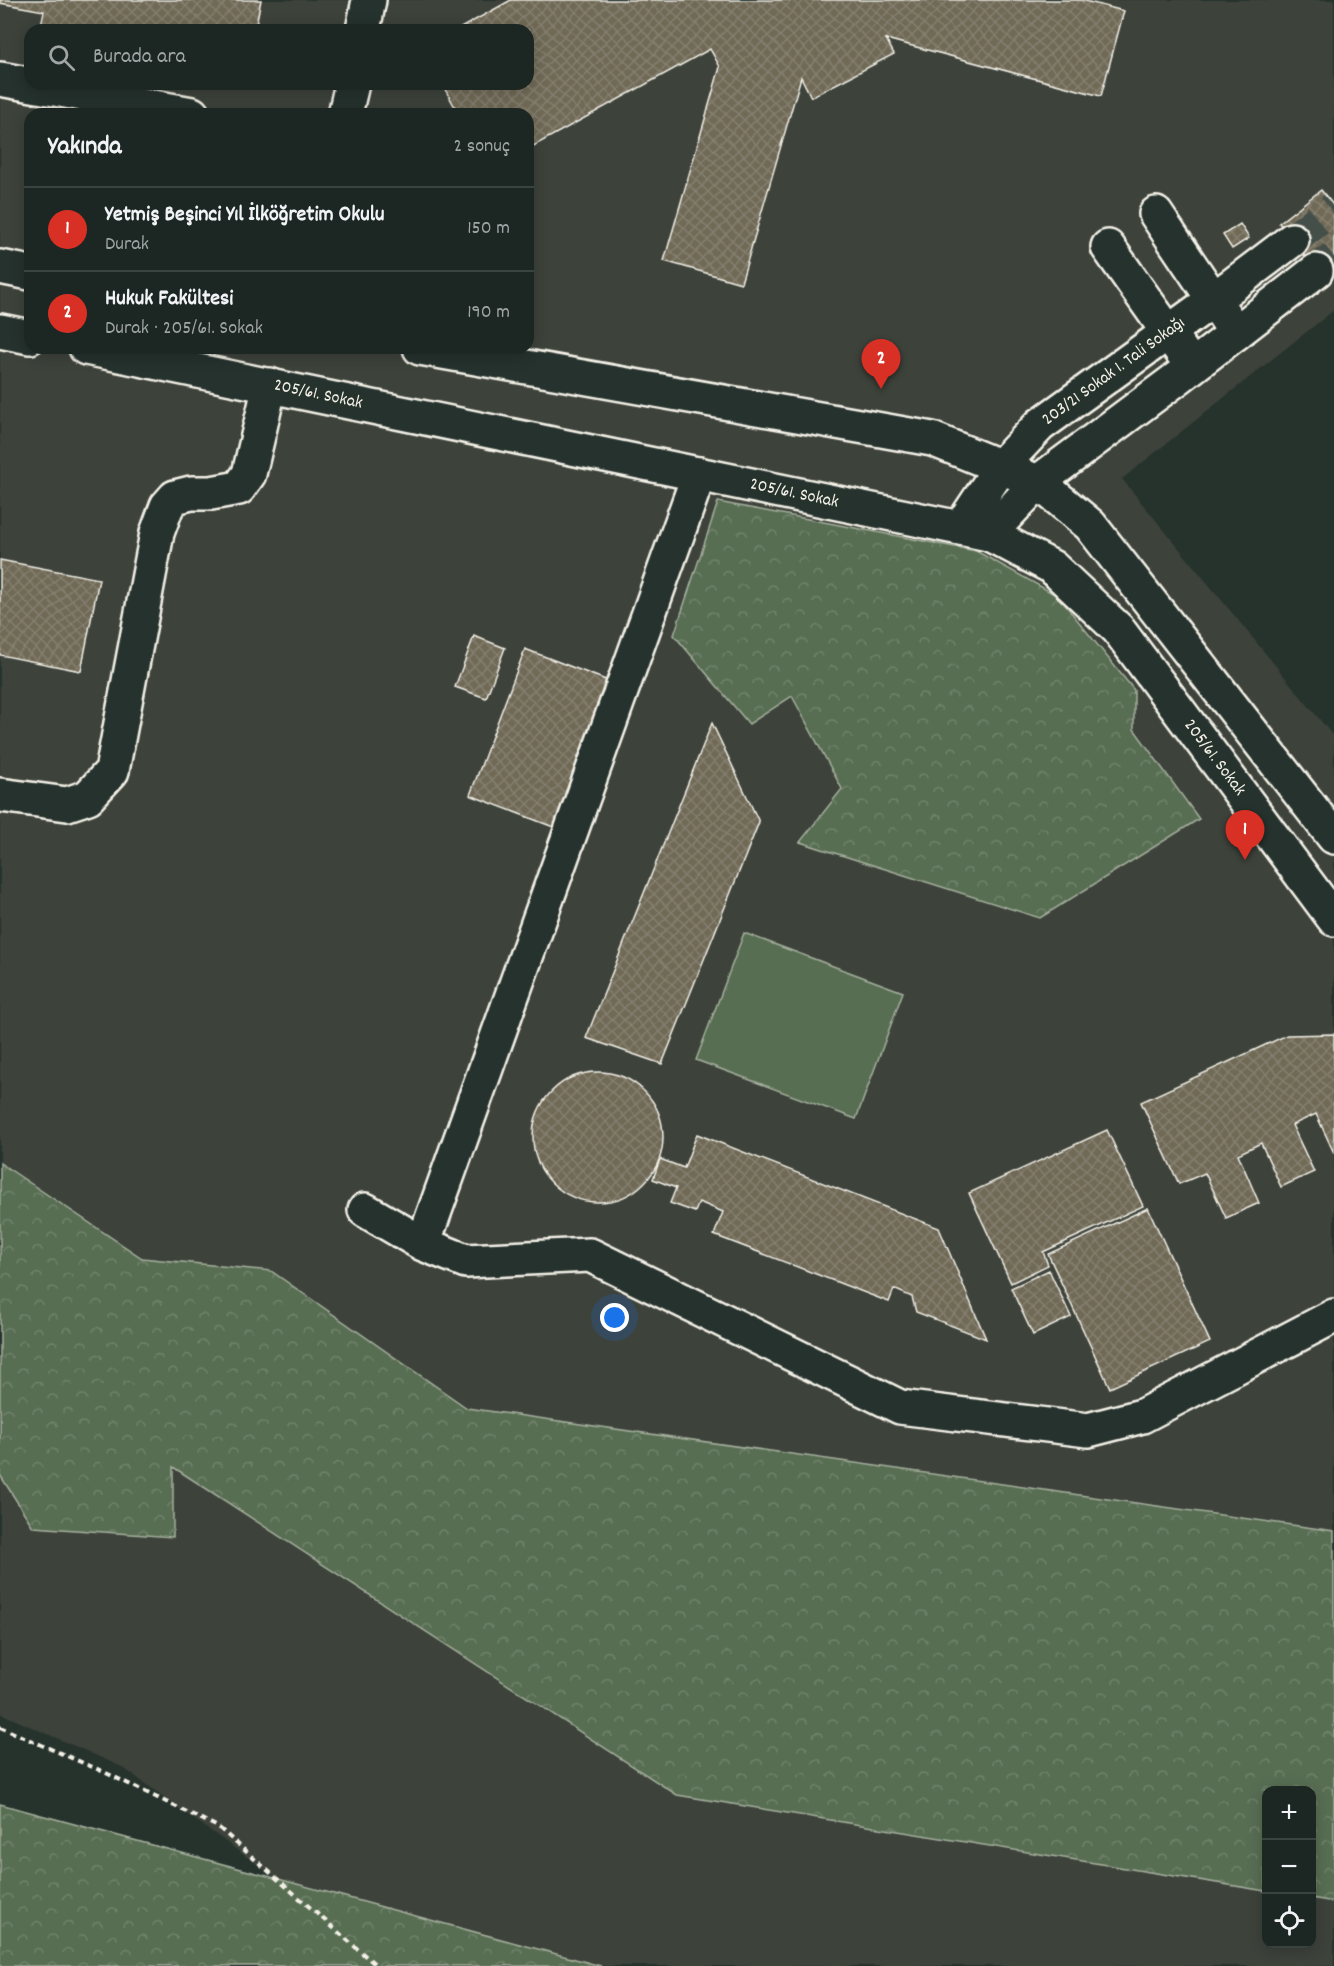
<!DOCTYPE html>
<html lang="tr">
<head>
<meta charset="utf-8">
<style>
	:root { --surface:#1c2622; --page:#29322f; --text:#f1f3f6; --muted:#a0a5a5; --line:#3a4340; --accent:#d93025 }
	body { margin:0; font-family:Dekko,sans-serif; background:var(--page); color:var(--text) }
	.controls { position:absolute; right:18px; bottom:18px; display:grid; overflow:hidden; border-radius:12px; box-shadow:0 3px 15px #0003 }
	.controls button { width:54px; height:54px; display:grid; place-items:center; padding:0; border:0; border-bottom:2px solid var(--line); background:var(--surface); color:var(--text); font:30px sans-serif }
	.you { position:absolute; left:615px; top:1318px; width:21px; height:21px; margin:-15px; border:4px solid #fff; border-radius:50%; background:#1a73e8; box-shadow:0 0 0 9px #1a73e833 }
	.badge { display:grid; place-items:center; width:39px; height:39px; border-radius:50%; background:var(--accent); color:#fff; font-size:20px; font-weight:700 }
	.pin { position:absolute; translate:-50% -50px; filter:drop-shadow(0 2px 3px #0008) }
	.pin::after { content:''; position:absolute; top:32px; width:21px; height:18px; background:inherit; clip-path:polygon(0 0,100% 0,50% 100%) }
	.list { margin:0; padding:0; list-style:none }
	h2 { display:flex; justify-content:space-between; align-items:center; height:78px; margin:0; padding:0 24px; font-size:26px }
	h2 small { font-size:20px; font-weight:400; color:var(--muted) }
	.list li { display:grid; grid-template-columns:39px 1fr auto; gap:18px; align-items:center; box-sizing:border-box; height:84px; padding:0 24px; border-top:2px solid var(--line) }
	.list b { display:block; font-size:22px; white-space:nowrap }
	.list p { margin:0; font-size:20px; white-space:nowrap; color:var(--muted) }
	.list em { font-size:20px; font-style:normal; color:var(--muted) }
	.icon { flex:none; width:33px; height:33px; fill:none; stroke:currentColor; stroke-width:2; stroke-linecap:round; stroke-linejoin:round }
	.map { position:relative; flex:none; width:1334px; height:1966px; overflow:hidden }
	.search { position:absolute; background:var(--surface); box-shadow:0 3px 15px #0003; left:24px; top:24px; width:510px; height:66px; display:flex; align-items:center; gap:15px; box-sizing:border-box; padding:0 21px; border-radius:18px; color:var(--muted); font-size:22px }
	.panel { position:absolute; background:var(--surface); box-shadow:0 3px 15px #0003; left:24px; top:108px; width:510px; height:246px; border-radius:18px }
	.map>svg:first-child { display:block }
	.built { fill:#3c433a; fill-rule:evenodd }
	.green { fill:#586e53; stroke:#a6b09e; stroke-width:1.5 }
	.forest { fill:url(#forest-crowns); stroke:#a6b09e; stroke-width:1.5 }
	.building { fill:url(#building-cross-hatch); stroke:#f4f1e8; stroke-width:1.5 }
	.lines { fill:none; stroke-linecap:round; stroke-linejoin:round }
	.major-tunnel { stroke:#455049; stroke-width:33; stroke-dasharray:33 16; stroke-linecap:butt }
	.minor-casing { stroke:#f4f1e8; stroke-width:38 }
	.major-casing { stroke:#f4f1e8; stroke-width:38 }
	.path { stroke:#f4f1e8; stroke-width:4; stroke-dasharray:6 4.5; stroke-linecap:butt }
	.minor { stroke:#26332d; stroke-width:33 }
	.major { stroke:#26332d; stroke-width:33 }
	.labels { text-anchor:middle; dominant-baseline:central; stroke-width:6; stroke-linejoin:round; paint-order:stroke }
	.street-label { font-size:18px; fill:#f4f1e8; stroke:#26332d }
</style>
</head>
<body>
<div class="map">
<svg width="1334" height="1966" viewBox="0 0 1334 1966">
	<defs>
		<pattern id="forest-crowns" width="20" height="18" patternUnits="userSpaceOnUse" patternTransform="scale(1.5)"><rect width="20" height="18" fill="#586e53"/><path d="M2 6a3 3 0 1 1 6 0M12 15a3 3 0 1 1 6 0" fill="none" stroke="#71836c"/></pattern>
		<pattern id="building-cross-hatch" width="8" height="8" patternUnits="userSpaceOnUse" patternTransform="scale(1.5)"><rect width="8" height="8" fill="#6f6957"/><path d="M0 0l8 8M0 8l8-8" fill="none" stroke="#847f6f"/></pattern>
	</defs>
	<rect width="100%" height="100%" fill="#26332d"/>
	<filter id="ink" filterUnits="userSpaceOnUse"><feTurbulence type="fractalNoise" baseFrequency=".0167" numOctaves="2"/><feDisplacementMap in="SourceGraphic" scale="12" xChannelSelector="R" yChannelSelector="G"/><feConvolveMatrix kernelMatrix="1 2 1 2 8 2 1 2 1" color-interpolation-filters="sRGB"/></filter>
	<g filter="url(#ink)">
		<path class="built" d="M0 0H1334V310L1122 479 1334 737V1966H398L122 1767 0 1713ZM30 30H528V84H30ZM30 114H528V348H30ZM1266 1790H1312V1944H1266Z"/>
		<path class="green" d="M744 933 903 992 856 1119 696 1060Z"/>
		<path class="forest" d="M718 502 976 551 1058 596 1134 690V729L1199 819 1040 918 800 842 842 789 792 696 749 724 674 635Z
			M0 1163 142 1258 271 1271 467 1408 1334 1531V1902L1312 1898V1790H1266V1891L677 1795 173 1467V1537L33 1527 0 1475Z
			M0 1804 601 1966H0Z"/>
		<path class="building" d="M0 0H261L255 30H40L44 11 0 3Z
			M511 0H1081L1124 11 1101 96 886 39 894 54 811 97 801 77 741 283 664 261 720 67 710 49 528 149V114H459L442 84H528V30H457Z
			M1321 190 1334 206V275L1325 282 1279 223Z
			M1240 224 1249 238 1232 249 1223 235Z
			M0 560 99 579 81 671 0 655Z
			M474 636 505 648 486 698 455 687Z
			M525 649 611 682 556 828 470 795Z
			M712 723 759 822 662 1064 586 1038Z
			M1334 1034V1153L1316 1114 1292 1125 1314 1172 1281 1187 1261 1143 1238 1154 1259 1203 1226 1218 1205 1173 1179 1184 1141 1102 1287 1035Z
			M533 1137a65 65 0 1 1 130 0a65 65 0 1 1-130 0Z
			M1107 1130 1143 1206 1043 1252 1048 1265 1011 1283 969 1193Z
			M697 1134 939 1228 986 1339 916 1312 912 1297 894 1289 889 1302 714 1235 723 1212 699 1202 695 1212 670 1203 676 1188 653 1179 660 1159 684 1168Z
			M1148 1208 1210 1342 1110 1388 1048 1254Z
			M1049 1270 1071 1317 1033 1335 1011 1288Z"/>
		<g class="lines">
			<path class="major-tunnel" d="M1292 240 1334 208
				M1316 271 1334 257"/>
			<defs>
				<path id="minor" d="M363 30 369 0
					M0 79 192 114
					M345 114 352 84
					M1156 214 1236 333
					M1108 247 1192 366
					M699 474 423 1244 466 1261 590 1255 900 1407 1088 1430 1142 1416 1334 1316
					M1038 482 1090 525 1334 837
					M989 534 1052 567 1118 629 1334 919
					M0 795 67 804 88 797 112 771 157 533 167 506 175 497 191 493H211L239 488 249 474 270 385
					M365 1210 423 1244"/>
				<path id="major" d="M0 267 30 273
					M0 331 30 337
					M86 348 989 534 1038 482 1179 377 1316 271
					M420 348 932 439 1038 482
					M960 528 1002 465 1040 425 1213 300 1292 240"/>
			</defs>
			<use href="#minor" class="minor-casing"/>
			<use href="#major" class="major-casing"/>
			<path class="path" d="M0 1727 104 1772 218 1827 377 1966"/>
			<use href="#minor" class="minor"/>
			<use href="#major" class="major"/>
		</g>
	</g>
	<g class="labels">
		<g class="street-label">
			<text transform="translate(1114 372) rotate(-36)">203/21 Sokak 1. Tali Sokağı</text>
			<text transform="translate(318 395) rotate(12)">205/61. Sokak</text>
			<text transform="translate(794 494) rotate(12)">205/61. Sokak</text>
			<text transform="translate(1214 758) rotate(53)">205/61. Sokak</text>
		</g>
	</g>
</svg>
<div class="controls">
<button>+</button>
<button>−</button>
<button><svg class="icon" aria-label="locate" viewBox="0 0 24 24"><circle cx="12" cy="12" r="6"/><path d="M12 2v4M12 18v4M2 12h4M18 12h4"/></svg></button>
</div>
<div class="you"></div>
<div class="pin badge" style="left:1245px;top:860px">1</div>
<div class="pin badge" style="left:881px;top:389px">2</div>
<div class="search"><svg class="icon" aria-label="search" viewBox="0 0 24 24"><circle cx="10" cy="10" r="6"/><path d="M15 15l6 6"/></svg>Burada ara</div>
<section class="panel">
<h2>Yakında<small>2 sonuç</small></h2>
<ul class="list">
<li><span class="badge">1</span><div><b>Yetmiş Beşinci Yıl İlköğretim Okulu</b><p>Durak</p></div><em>150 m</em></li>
<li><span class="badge">2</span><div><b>Hukuk Fakültesi</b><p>Durak · 205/61. Sokak</p></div><em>190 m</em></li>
</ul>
</section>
</div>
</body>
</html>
